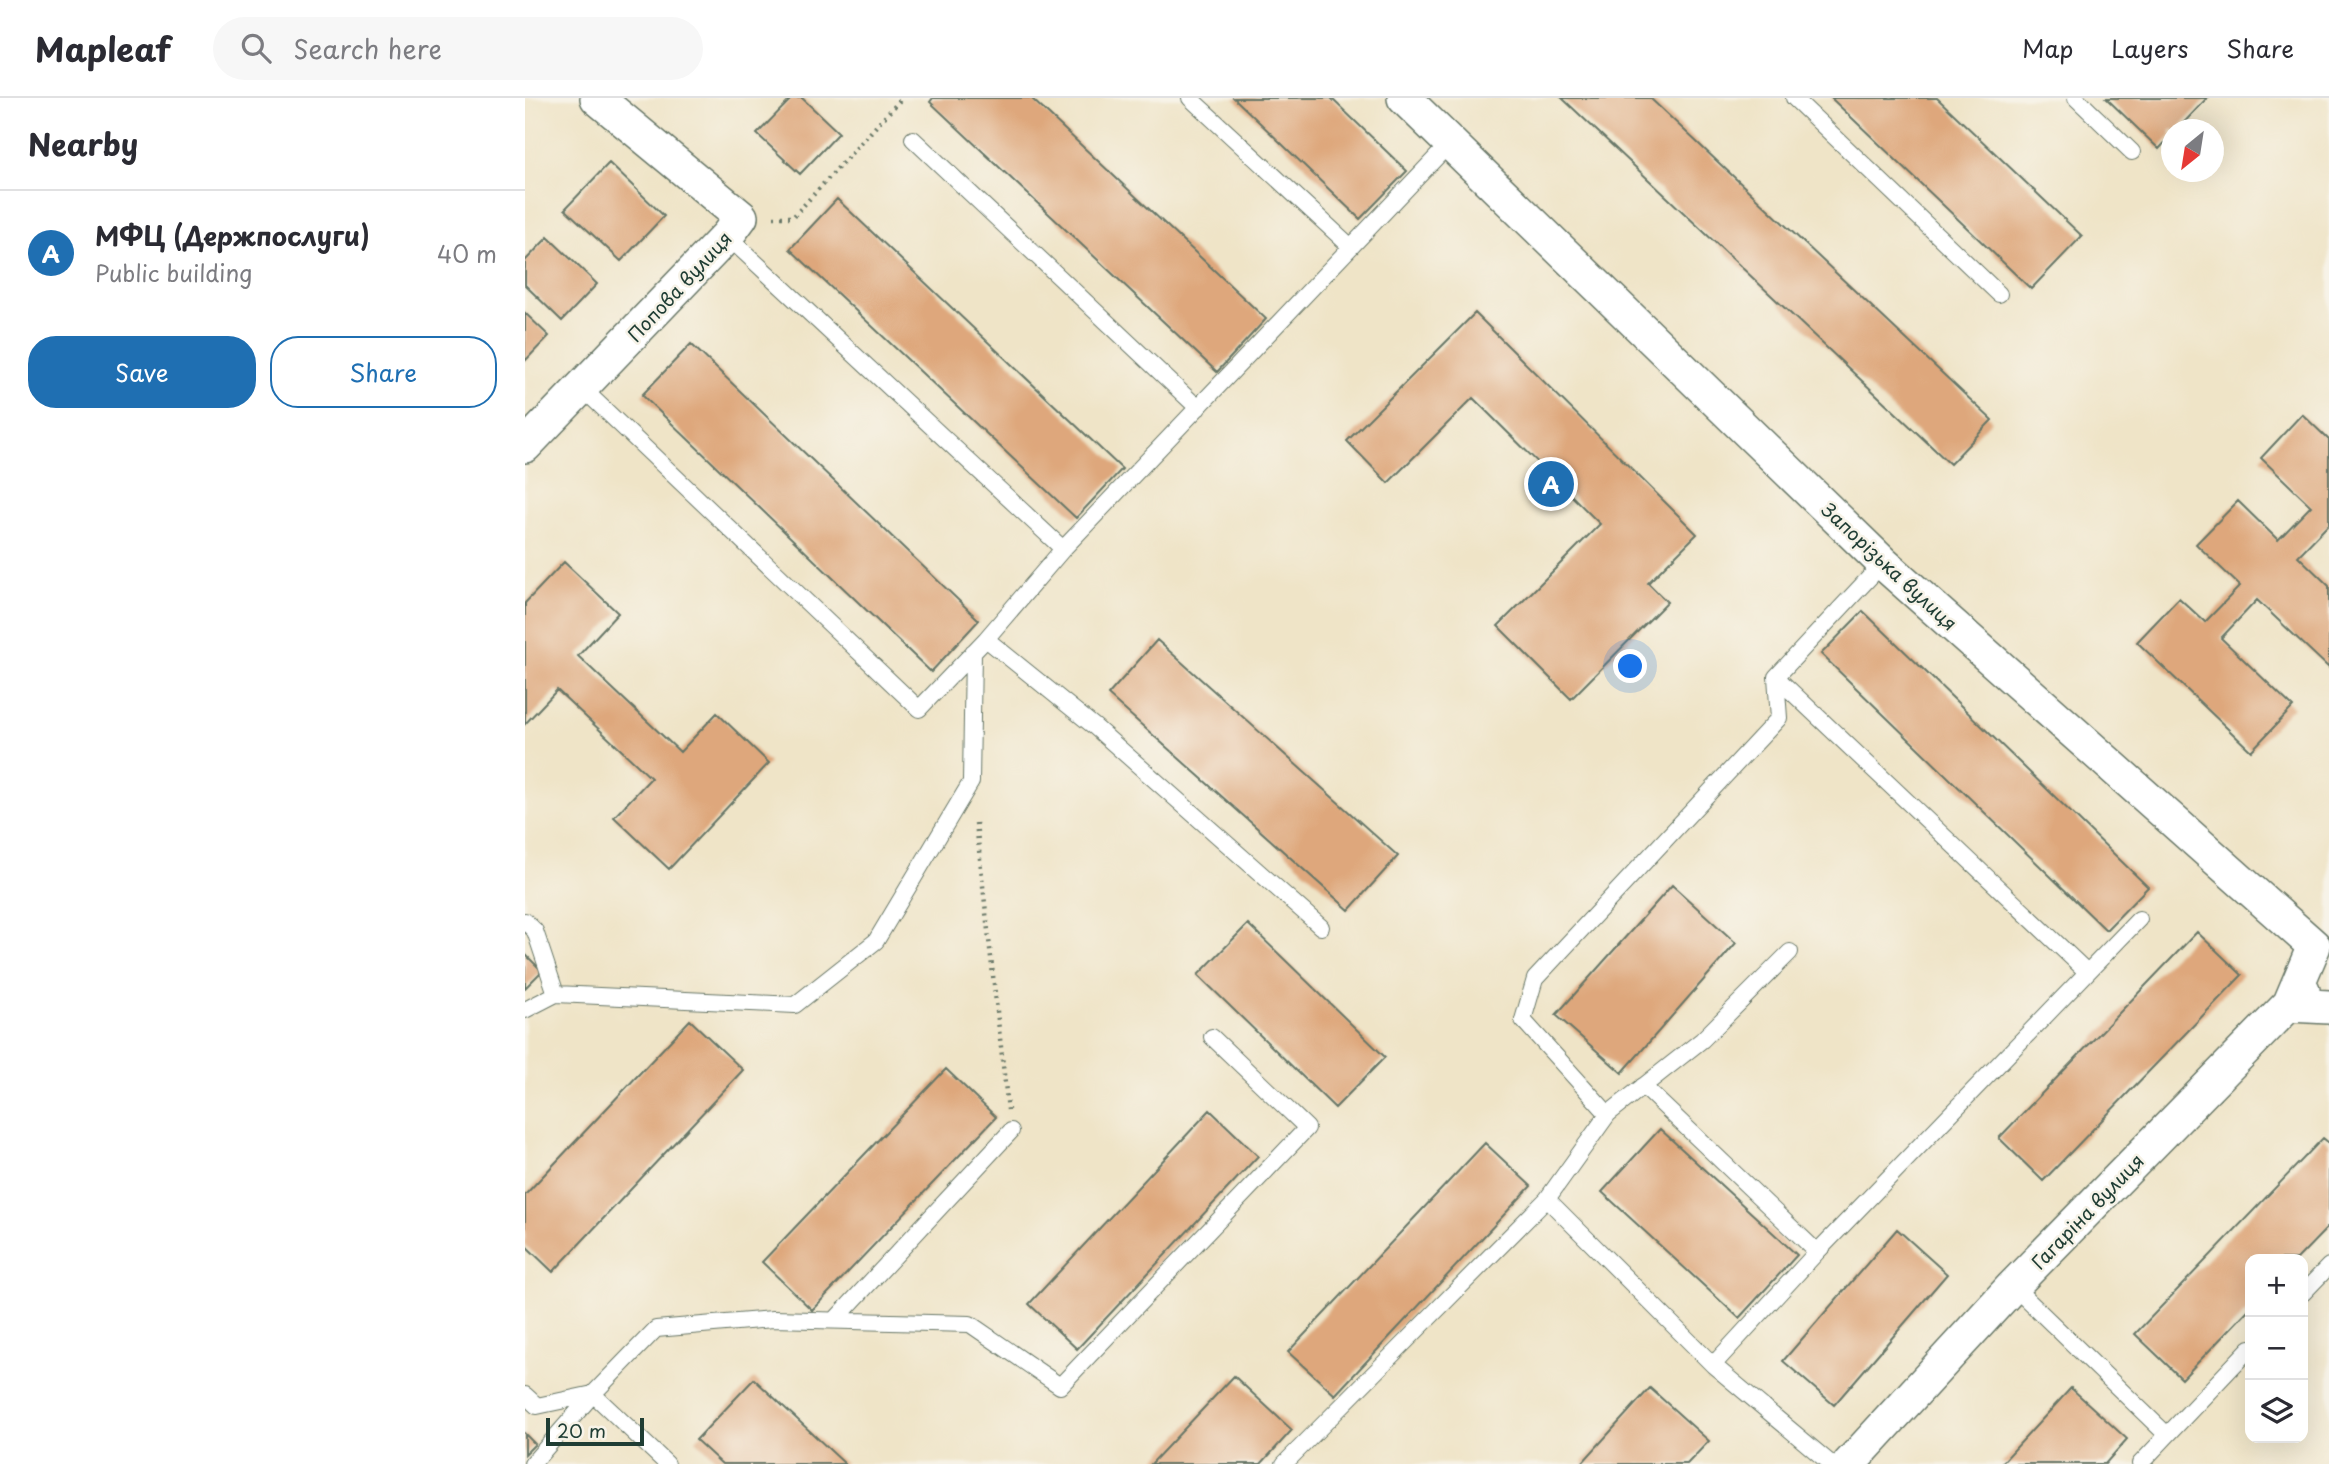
<!DOCTYPE html>
<html lang="en">
<head>
<meta charset="utf-8">
<style>
	:root { --surface:#fff; --page:#f7f7f7; --text:#2b2b33; --muted:#7c7c81; --line:#e1e1e2; --accent:#1f6fb2 }
	body { margin:0; font-family:"Playpen Sans",sans-serif; background:var(--page); color:var(--text) }
	.controls { position:absolute; right:21px; bottom:21px; display:grid; overflow:hidden; border-radius:14px; box-shadow:0 7px 28px #0002 }
	.controls button { width:63px; height:63px; display:grid; place-items:center; padding:0; border:0; border-bottom:2px solid var(--line); background:var(--surface); color:var(--text); font:35px sans-serif }
	.compass { position:absolute; left:1636px; top:21px; width:63px; height:63px; border-radius:50%; background:var(--surface); box-shadow:0 7px 28px #0002; rotate:210deg }
	.scale { position:absolute; left:21px; bottom:18px; width:98px; box-sizing:border-box; padding-left:7px; border:4px solid #1f3d34; border-top:0; font-size:19px; line-height:24px; white-space:nowrap; color:#1f3d34; -webkit-text-stroke:5px #f7f3e8; paint-order:stroke }
	.you { position:absolute; left:1106px; top:569px; width:24px; height:24px; margin:-18px; border:5px solid #fff; border-radius:50%; background:#1a73e8; box-shadow:0 0 0 10px #1a73e833 }
	.badge { display:grid; place-items:center; width:46px; height:46px; border-radius:50%; background:var(--accent); color:#fff; font-size:23px; font-weight:700 }
	.pin { position:absolute; translate:-50% -50%; border:4px solid #fff; box-shadow:0 2px 7px #0006 }
	.list { margin:0; padding:0; list-style:none }
	h2 { display:flex; justify-content:space-between; align-items:center; height:91px; margin:0; padding:0 28px; font-size:30px }
	h2 small { font-size:23px; font-weight:400; color:var(--muted) }
	.list li { display:grid; grid-template-columns:46px 1fr auto; gap:21px; align-items:center; box-sizing:border-box; height:126px; padding:0 28px; border-top:2px solid var(--line) }
	.list b { display:block; font-size:26px; white-space:nowrap }
	.list p { margin:0; font-size:23px; white-space:nowrap; color:var(--muted) }
	.list em { font-size:23px; font-style:normal; color:var(--muted) }
	.actions { display:flex; gap:14px; padding:21px 28px }
	.actions a { flex:1; padding:16px 0; border:2px solid var(--accent); border-radius:28px; text-align:center; font-size:24px; color:var(--accent) }
	.actions .main { background:var(--accent); color:#fff }
	.icon { flex:none; width:38px; height:38px; fill:none; stroke:currentColor; stroke-width:2; stroke-linecap:round; stroke-linejoin:round }
	.map { position:relative; flex:none; width:1804px; height:1366px; overflow:hidden }
	header { display:flex; align-items:center; gap:42px; box-sizing:border-box; height:98px; padding:0 35px; background:var(--surface); border-bottom:2px solid var(--line) }
	header strong { font-size:33px }
	nav { display:flex; gap:38px; margin-inline-start:auto; font-size:24px }
	.search { width:490px; height:63px; background:var(--page); display:flex; align-items:center; gap:18px; box-sizing:border-box; padding:0 24px; border-radius:38px; color:var(--muted); font-size:26px }
	main { display:flex }
	aside { flex:1; background:var(--surface) }
	.map>svg:first-child { display:block }
	.building { fill:#dea77b }
	.lines { fill:none; stroke-linecap:round; stroke-linejoin:round }
	.lane-casing { stroke:#687767; stroke-width:18 }
	.street-casing { stroke:#687767; stroke-width:36 }
	.path { stroke:#687767; stroke-width:4.5; stroke-dasharray:2 5; stroke-linecap:butt }
	.lane { stroke:#fff; stroke-width:16 }
	.street { stroke:#fff; stroke-width:33 }
	.labels { text-anchor:middle; dominant-baseline:central; stroke-width:5; stroke-linejoin:round; paint-order:stroke }
	.street-label { font-size:19px; fill:#1f3d34; stroke:#f7f3e8 }
</style>
</head>
<body>
<header>
<strong>Mapleaf</strong>
<div class="search"><svg class="icon" aria-label="search" viewBox="0 0 24 24"><circle cx="10" cy="10" r="6"/><path d="M15 15l6 6"/></svg>Search here</div>
<nav><a>Map</a><a>Layers</a><a>Share</a></nav>
</header>
<main>
<aside>
<h2>Nearby<small></small></h2>
<ul class="list">
<li><span class="badge">A</span><div><b>МФЦ (Держпослуги)</b><p>Public building</p></div><em>40 m</em></li>
</ul>
<div class="actions"><a class="main">Save</a><a>Share</a></div>
</aside>
<div class="map">
<svg width="1804" height="1366" viewBox="0 0 1804 1366">
	<rect width="100%" height="100%" fill="#f7f3e8"/>
	<filter id="ink" filterUnits="userSpaceOnUse"><feTurbulence type="fractalNoise" baseFrequency=".0143" numOctaves="2"/><feDisplacementMap in="SourceGraphic" scale="14" xChannelSelector="R" yChannelSelector="G"/><feConvolveMatrix kernelMatrix="1 2 1 2 8 2 1 2 1" color-interpolation-filters="sRGB"/></filter>
	<filter id="wash" filterUnits="userSpaceOnUse"><feTurbulence type="fractalNoise" baseFrequency=".00686" numOctaves="4" result="noise"/><feDisplacementMap in="SourceGraphic" scale="28" xChannelSelector="R" yChannelSelector="G"/><feGaussianBlur stdDeviation="1.57" result="paint"/><feColorMatrix in="noise" values="0 0 0 0 0 0 0 0 0 0 0 0 0 0 0 0 0 1.4 0 .05"/><feComposite in="paint" operator="in"/></filter>
	<g filter="url(#wash)">
		<rect width="100%" height="100%" fill="#efe4c7"/>
		<g id="blocks">
			<path class="building" d="M267 0H277L314 35 275 76 232 36Z
				M408 0H506L741 221 692 274 405 4Z
				M709 0H806L882 73 835 121Z
				M1037 0H1125L1467 322 1425 366Z
				M1306 0H1412L1557 138 1506 191Z
				M1581 0H1682L1652 32H1646V38L1634 51Z
				M84 65 139 118 96 163 40 111Z
				M312 101 597 371 551 420 265 151Z
				M23 139 72 186 37 223 0 187V163Z
				M0 215 24 238 0 263Z
				M950 215 1172 436 1123 485 1142 504 1046 601 973 528 1075 426 948 300 863 385 822 343Z
				M166 246 454 522 406 574 117 297Z
				M1777 316 1804 342V426L1773 458 1804 488V570L1732 502 1696 540 1768 609 1726 653 1612 544 1654 500 1680 524 1715 488 1671 446 1713 403 1753 442 1786 408 1736 360Z
				M39 464 93 515 53 558 155 654 192 615 244 665 144 771 89 719 126 680 32 592 0 626V505Z
				M1338 513 1623 789 1581 832 1296 556Z
				M632 542 873 758 824 812 583 597Z
				M1147 787 1211 845 1097 975 1031 917Z
				M723 826 860 959 810 1010 673 877Z
				M1672 834 1717 877 1518 1083 1474 1040Z
				M0 856 17 873 0 890Z
				M165 922 218 972 28 1174 0 1147V1097Z
				M421 971 471 1019 287 1212 237 1164Z
				M685 1012 733 1058 552 1251 504 1206Z
				M1135 1031 1272 1157 1214 1220 1077 1094Z
				M1798 1040 1804 1045V1128L1772 1161H1725V1210L1657 1281 1610 1236Z
				M960 1045 1006 1088 810 1297 763 1254Z
				M1372 1131 1422 1176 1309 1307 1258 1263Z
				M709 1278 767 1332 736 1366H626Z
				M229 1281 320 1366H197L171 1342Z
				M1125 1290 1184 1343 1162 1366H1056Z
				M1546 1290 1602 1341 1580 1366H1476Z
				M0 1336 10 1346 0 1356Z"/>
		</g>
	</g>
	<g filter="url(#ink)">
		<use href="#blocks" fill-opacity="0" stroke="#687767" stroke-width="2"/>
		<g class="lines">
			<defs>
				<path id="lane" d="M665 0 826 149
					M1269 0 1474 196
					M1551 0 1607 54
					M388 41 673 310
					M202 138 538 451 925 45
					M57 290 394 611 461 541 570 629 796 829
					M1358 465 1251 579 1562 874
					M461 541 538 451
					M0 823 10 833 31 896 270 907 351 843 446 684 448 554
					M0 912 31 896
					M1118 988 1292 1154
					M1083 1016 998 922 1010 881 1254 620 1251 579
					M1022 1101 1188 1267 1306 1366
					M1488 1188 1642 1337
					M1778 1195 1804 1168
					M310 1222 486 1033
					M1188 1267 1292 1154 1614 821
					M0 1297 12 1308 68 1296 142 1366
					M7 1366 68 1296 131 1231 248 1221 445 1226 535 1288 782 1030 687 939
					M759 1366 1022 1101 1083 1016 1177 942 1265 854
					M1615 1366 1725 1250"/>
				<path id="street" d="M879 0 1358 465 1789 848 1764 907 1804 909
					M0 348 202 138 216 119 72 0
					M1324 1366 1488 1188 1778 892"/>
			</defs>
			<use href="#lane" class="lane-casing"/>
			<use href="#street" class="street-casing"/>
			<path class="path" d="M249 119H268L377 0
				M451 725 483 1012"/>
			<use href="#lane" class="lane"/>
			<use href="#street" class="street"/>
		</g>
	</g>
	<g class="labels">
		<g class="street-label">
			<text transform="translate(154 188) rotate(-47)">Попова вулиця</text>
			<text transform="translate(1365 468) rotate(43)">Запорізька вулиця</text>
			<text transform="translate(1562 1113) rotate(-46)">Гагаріна вулиця</text>
		</g>
	</g>
</svg>
<div class="controls">
<button>+</button>
<button>−</button>
<button><svg class="icon" aria-label="layers" viewBox="0 0 24 24"><path d="M12 4l9 5-9 5-9-5zM3 14l9 5 9-5"/></svg></button>
</div>
<svg class="compass" viewBox="-18 -18 36 36"><path d="M0-13l5 13h-10z" fill="#e53935"/><path d="M0 13l5-13h-10z" fill="#7c7c81"/></svg>
<div class="scale">20 m</div>
<div class="you"></div>
<div class="pin badge" style="left:1026px;top:386px">A</div>
</div>
</main>
</body>
</html>
